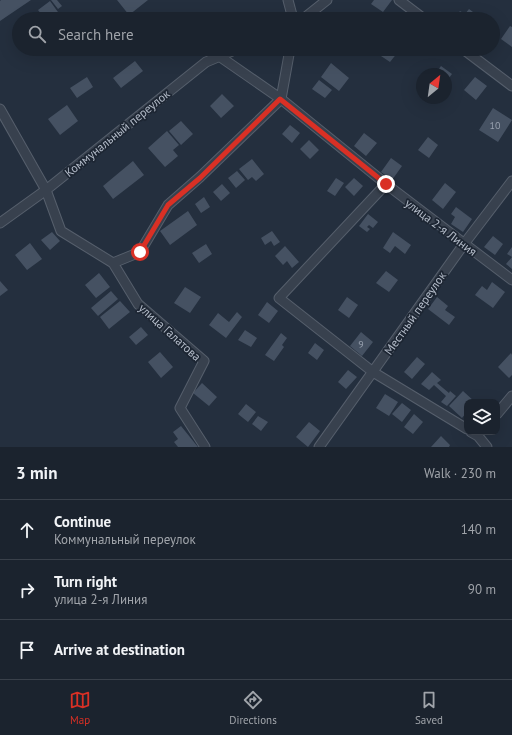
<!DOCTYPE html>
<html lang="en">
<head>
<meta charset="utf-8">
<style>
	:root { --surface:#1b232e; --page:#242b36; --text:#f1f3f6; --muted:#a0a4aa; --line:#39404a; --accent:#d93025 }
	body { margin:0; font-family:"PT Sans",sans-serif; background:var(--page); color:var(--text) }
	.controls { position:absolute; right:12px; bottom:12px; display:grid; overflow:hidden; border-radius:8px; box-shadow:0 4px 16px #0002 }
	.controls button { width:36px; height:36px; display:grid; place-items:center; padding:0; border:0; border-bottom:1px solid var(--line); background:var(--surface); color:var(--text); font:20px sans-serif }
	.compass { position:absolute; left:416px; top:68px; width:36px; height:36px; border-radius:50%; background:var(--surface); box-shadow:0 4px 16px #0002; rotate:29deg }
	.stop { position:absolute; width:12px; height:12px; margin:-9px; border:3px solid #d93025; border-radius:50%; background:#fff }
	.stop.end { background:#d93025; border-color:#fff; box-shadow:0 1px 4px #0008 }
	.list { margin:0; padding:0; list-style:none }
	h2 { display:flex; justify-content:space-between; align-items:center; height:52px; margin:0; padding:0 16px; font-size:17px }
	h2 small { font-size:13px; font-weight:400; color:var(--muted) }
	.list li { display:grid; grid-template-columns:26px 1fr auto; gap:12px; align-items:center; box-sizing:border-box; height:60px; padding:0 16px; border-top:1px solid var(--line) }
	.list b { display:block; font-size:15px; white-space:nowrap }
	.list p { margin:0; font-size:13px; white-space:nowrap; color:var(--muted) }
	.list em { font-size:13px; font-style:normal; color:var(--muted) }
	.icon { flex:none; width:22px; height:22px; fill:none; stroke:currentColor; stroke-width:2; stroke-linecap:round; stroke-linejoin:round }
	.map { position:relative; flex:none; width:512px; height:447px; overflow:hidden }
	.search { position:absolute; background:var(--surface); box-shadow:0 4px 16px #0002; left:12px; right:12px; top:12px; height:44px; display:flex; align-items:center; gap:10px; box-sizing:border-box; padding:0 14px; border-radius:22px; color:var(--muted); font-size:15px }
	.sheet { height:232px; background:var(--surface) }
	nav { display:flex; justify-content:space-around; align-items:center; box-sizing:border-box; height:56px; border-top:1px solid var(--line); background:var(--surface); font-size:11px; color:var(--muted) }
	nav a { display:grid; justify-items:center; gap:2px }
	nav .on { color:var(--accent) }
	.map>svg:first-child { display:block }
	.building { fill:#455162 }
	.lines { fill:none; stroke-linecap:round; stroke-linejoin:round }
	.street-casing { stroke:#565f6c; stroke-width:11 }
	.street { stroke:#38414e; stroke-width:9 }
	.route { stroke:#d93025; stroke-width:5 }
	.labels { text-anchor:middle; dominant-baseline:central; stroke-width:3.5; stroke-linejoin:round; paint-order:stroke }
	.number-label { font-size:10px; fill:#98a1af }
	.street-label { font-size:12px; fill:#b4bcc9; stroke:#1d2633 }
</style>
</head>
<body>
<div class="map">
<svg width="512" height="447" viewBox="0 0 512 447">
	<rect width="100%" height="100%" fill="#242f3e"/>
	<path class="building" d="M1 0H31L0 21V1Z
		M51 0H57L62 6 58 9Z
		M117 0H148L129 15Z
		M374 0H392L383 12 371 4Z
		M50 1 63 19H45L38 10Z
		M469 9 477 15 474 19H460L456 16 460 11 465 14Z
		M510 26 512 27V47L501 39Z
		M381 49H394L398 52 390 62 378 54Z
		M427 49H437L438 50 434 55Z
		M135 61 143 71 121 88 113 78Z
		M331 63 349 78 339 91 321 77Z
		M441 66 452 74 446 82V74H435Z
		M87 77 93 87 77 98 70 88Z
		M475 77 487 86 476 100 464 90Z
		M319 80 332 90 325 98 312 89Z
		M222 94 234 106 221 118 210 106Z
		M67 105 78 121 60 135 48 119Z
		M493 108 512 120 498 142 479 130Z
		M181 121 193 134 181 145 169 131Z
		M290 125 300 133 292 143 282 134Z
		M167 131 179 145 173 150 178 156 165 167 148 148Z
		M364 133 377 143 366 156 354 146Z
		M428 137 438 145 429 158 418 150Z
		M309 140 319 150 310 159 300 149Z
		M391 158 402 166 392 180 381 172Z
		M252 159 264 174 256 181 252 177 248 180 239 169Z
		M133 161 144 175 113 199 103 186Z
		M237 171 245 180 236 188 228 178Z
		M336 178 344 183 335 196 327 191Z
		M354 178 363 186 354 196 345 187Z
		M445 183 456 192 443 209 432 200Z
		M222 184 230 193 221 201 213 192Z
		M204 197 210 207 201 213 195 204Z
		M456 207 472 219 463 232 451 224 455 217 451 214Z
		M188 211 197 225 170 245 160 231Z
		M368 214 378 222 373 228 369 225 367 227 370 229 367 232 359 226Z
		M272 231 280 242 274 246 271 241 265 245 261 238Z
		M52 232 60 241 50 250 41 240Z
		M393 232 411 245 405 254 395 246 390 253 383 248Z
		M493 236 503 244 495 255 484 247Z
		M30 243 42 259 27 270 15 255Z
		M206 244 212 254 199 263 192 253Z
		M285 246 299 262 292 268 287 261 283 265 275 256Z
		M512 247V269L506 264 512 257 507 254Z
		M386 271 398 280 389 292 376 283Z
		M99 273 110 287 96 298 85 285Z
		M0 281 8 290 0 296Z
		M492 282 505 292 493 308 475 295 482 286 487 290Z
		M185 287 201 297 190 313 174 303Z
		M111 291 118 299 98 316 91 308Z
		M347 297 358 305 349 318 338 310Z
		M437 297 448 306 445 310 455 317 449 325 428 309Z
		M120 301 130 312 109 329 100 317Z
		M267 302 278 311 269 323 258 315Z
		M237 312 242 317 226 338 209 325 218 313 229 322Z
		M141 327 148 335 136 345 129 337Z
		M245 330 257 338 251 347 238 340Z
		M361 332 373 342 362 356 350 346Z
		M281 333 287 338 282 345 284 347 274 361 265 355Z
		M315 343 324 350 317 360 308 353Z
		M160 352 173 367 161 378 148 362Z
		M511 353 512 355V375L509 378 498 367Z
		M417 357 425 364 412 379 404 372Z
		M348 370 357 377 346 389 338 382Z
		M432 372 441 380 437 383 449 393 450 391 456 396 447 406 441 402 446 396 434 385 429 390 421 384Z
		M202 383 217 397 209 406 193 393Z
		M463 391 475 402H467V412L462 418 449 406Z
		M385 394 398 402 389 416 376 408Z
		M402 403 411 410 402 422 392 414Z
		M246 404 256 412 248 422 238 414Z
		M414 414 423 422 413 434 404 427Z
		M258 416 268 422 261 431 252 424Z
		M309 422 320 431 308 447 296 437Z
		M181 426 198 447H178L174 442 178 439 173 432Z
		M441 436 450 445 449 447H431Z"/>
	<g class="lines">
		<defs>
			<path id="street" d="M288 0 293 19
				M399 0 424 19
				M303 19 327 0
				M463 49 512 86
				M219 56 281 99 386 184 512 280
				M0 109 46 190 61 231 113 263 138 304 204 361 180 408 205 447
				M386 184 279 298 373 372 467 429
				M0 223 46 190 206 62 237 49
				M113 263 140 252 168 205 200 177 281 99 290 49
				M497 414 512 396
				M471 432 478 436 487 447
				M319 447 464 244 512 181"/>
		</defs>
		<use href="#street" class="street-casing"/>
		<use href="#street" class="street"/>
	</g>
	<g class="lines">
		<path class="route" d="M140 252 168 205 200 178 280 99 386 184"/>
	</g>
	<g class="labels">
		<g class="number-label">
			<text x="495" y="125">10</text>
			<text x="361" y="344">9</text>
		</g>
		<g class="street-label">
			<text transform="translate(117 133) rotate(-39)">Коммунальный переулок</text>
			<text transform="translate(441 227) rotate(37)">улица 2-я Линия</text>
			<text transform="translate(415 313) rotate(-55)">Местный переулок</text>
			<text transform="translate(170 332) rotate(42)">улица Галатова</text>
		</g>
	</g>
</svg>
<div class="controls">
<button><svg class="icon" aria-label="layers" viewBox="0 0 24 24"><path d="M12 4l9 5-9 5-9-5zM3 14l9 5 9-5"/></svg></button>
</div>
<svg class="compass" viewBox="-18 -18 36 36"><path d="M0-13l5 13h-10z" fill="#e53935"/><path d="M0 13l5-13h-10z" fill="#a0a4aa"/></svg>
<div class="stop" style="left:140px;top:252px"></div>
<div class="stop end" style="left:386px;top:184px"></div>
<div class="search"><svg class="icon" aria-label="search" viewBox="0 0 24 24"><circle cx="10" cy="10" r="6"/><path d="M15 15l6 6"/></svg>Search here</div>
</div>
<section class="sheet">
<h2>3 min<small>Walk · 230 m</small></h2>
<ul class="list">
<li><svg class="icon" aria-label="ahead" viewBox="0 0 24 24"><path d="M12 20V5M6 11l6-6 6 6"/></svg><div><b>Continue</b><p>Коммунальный переулок</p></div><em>140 m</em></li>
<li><svg class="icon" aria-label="right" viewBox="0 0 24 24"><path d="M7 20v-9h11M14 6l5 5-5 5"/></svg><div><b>Turn right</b><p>улица 2-я Линия</p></div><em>90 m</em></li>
<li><svg class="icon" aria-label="arrive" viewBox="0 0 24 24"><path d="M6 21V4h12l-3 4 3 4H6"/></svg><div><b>Arrive at destination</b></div></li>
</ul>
</section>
<nav>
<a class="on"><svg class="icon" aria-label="map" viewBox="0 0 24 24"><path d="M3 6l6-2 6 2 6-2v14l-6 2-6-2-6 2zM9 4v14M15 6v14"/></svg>Map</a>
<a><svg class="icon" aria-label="directions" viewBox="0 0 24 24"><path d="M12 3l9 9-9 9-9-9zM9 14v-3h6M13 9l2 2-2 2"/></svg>Directions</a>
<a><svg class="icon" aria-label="saved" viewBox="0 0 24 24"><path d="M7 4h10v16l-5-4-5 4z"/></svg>Saved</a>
</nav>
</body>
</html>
